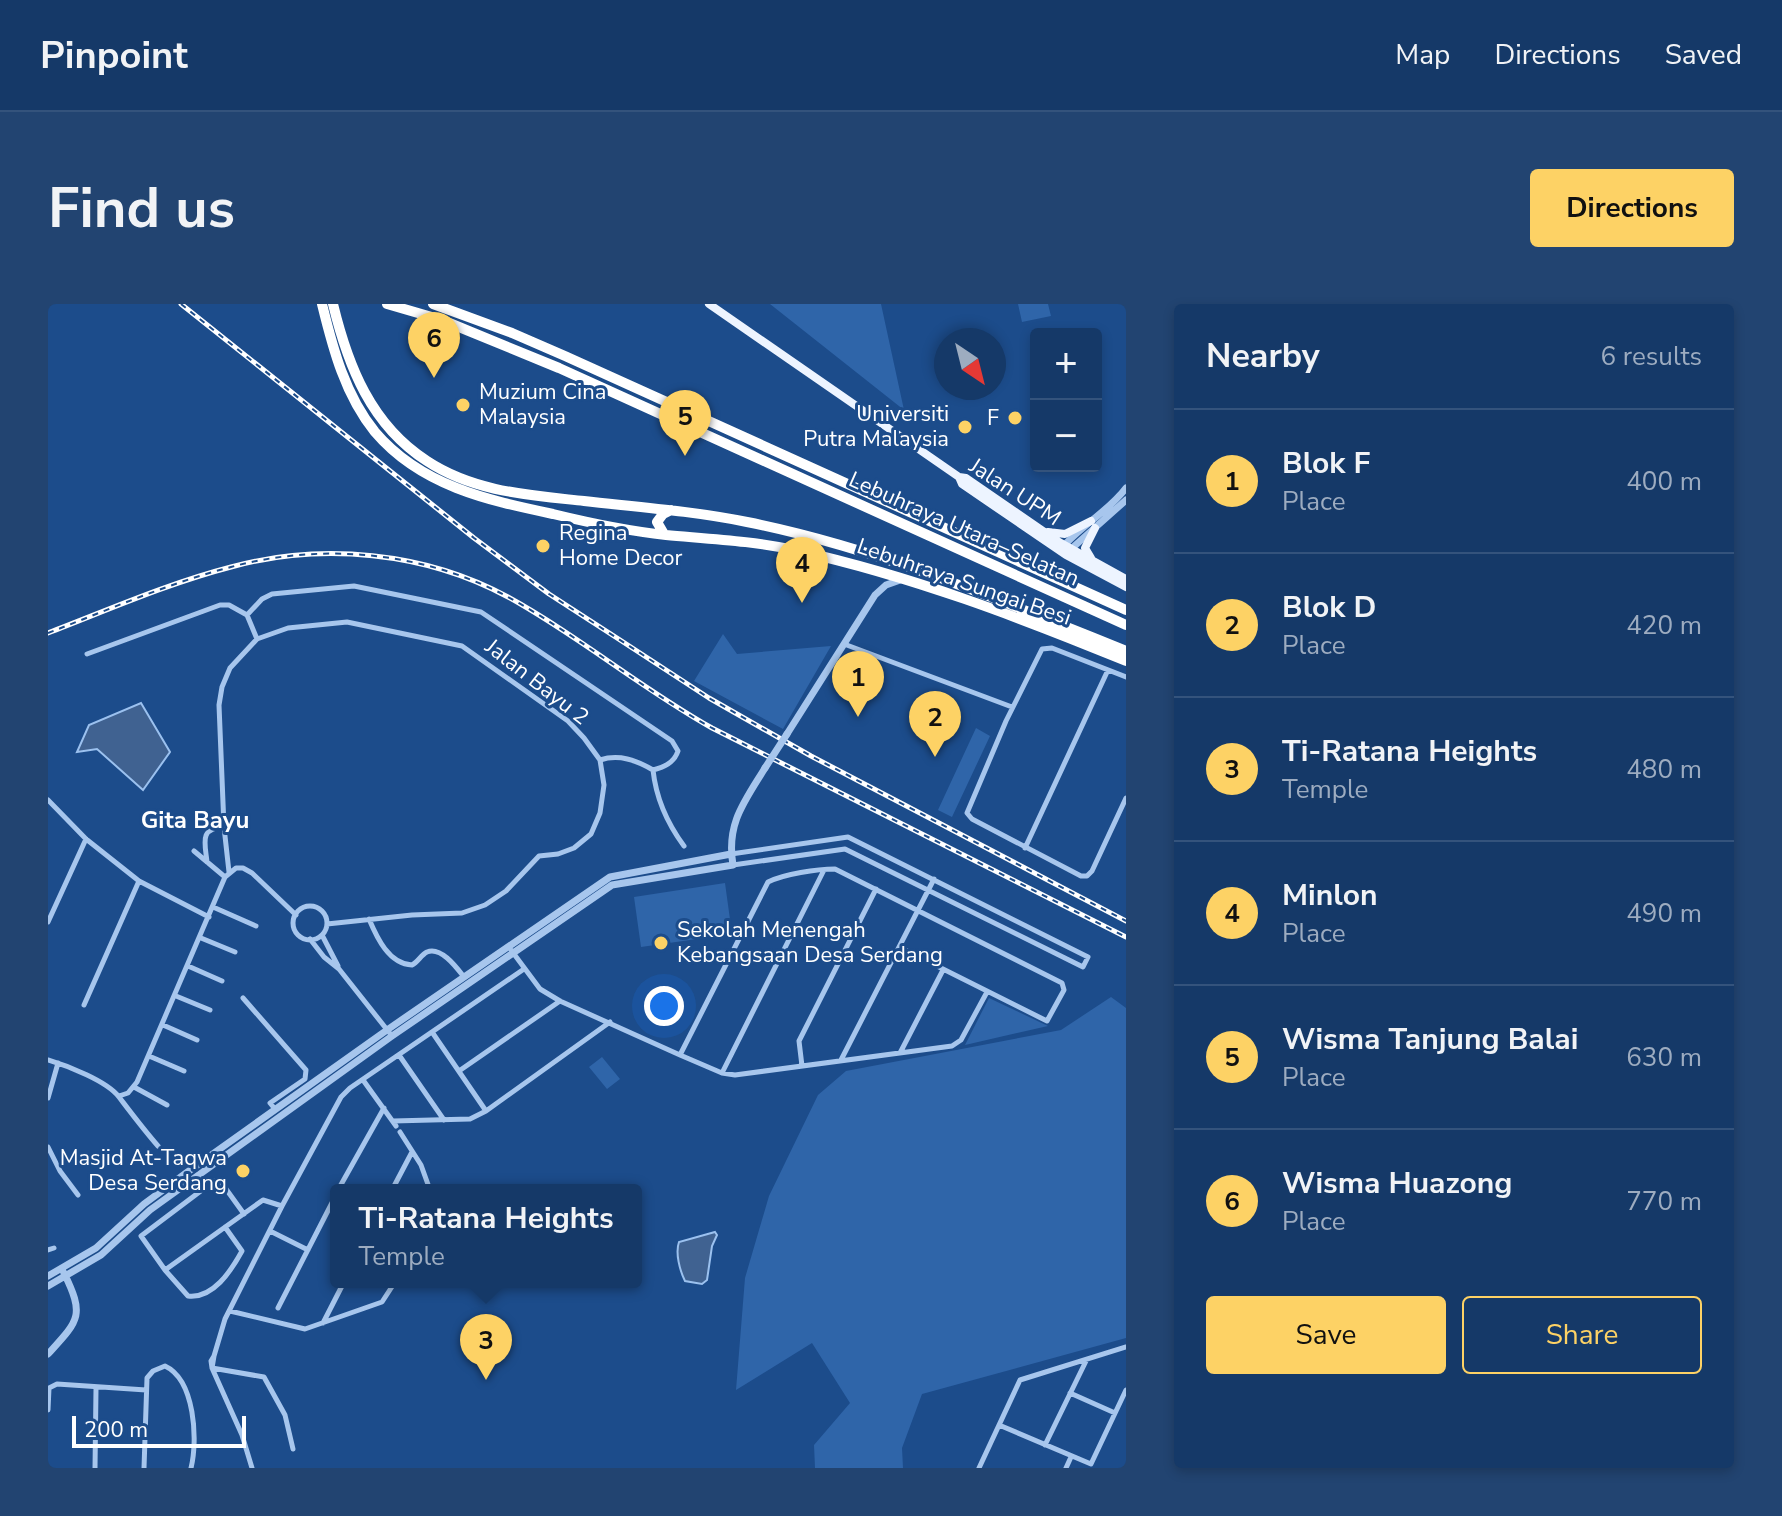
<!DOCTYPE html>
<html lang="en">
<head>
<meta charset="utf-8">
<style>
	:root { --surface:#153968; --page:#224471; --text:#f1f3f6; --muted:#9dacc0; --line:#34537c; --accent:#fdd265 }
	body { margin:0; font-family:"Nunito Sans",sans-serif; background:var(--page); color:var(--text) }
	.controls { position:absolute; right:24px; top:24px; display:grid; overflow:hidden; border-radius:8px; box-shadow:0 4px 12px #0003 }
	.controls button { width:72px; height:72px; display:grid; place-items:center; padding:0; border:0; border-bottom:2px solid var(--line); background:var(--surface); color:var(--text); font:40px sans-serif }
	.compass { position:absolute; left:886px; top:24px; width:72px; height:72px; border-radius:50%; background:var(--surface); box-shadow:0 4px 12px #0003; rotate:145deg }
	.scale { position:absolute; left:24px; bottom:20px; width:174px; box-sizing:border-box; padding-left:8px; border:4px solid #fff; border-top:0; font-size:22px; line-height:28px; white-space:nowrap; color:#fff; -webkit-text-stroke:6px #1c4c8b; paint-order:stroke }
	.you { position:absolute; left:616px; top:702px; width:28px; height:28px; margin:-20px; border:6px solid #fff; border-radius:50%; background:#1a73e8; box-shadow:0 0 0 12px #1a73e833 }
	.badge { display:grid; place-items:center; width:52px; height:52px; border-radius:50%; background:var(--accent); color:#111; font-size:26px; font-weight:700 }
	.pin { position:absolute; translate:-50% -66px; filter:drop-shadow(0 2px 4px #0008) }
	.pin::after { content:''; position:absolute; top:42px; width:28px; height:24px; background:inherit; clip-path:polygon(0 0,100% 0,50% 100%) }
	.popup { position:absolute; left:282px; top:880px; width:312px; height:104px; box-sizing:border-box; display:grid; place-content:center; border-radius:8px; background:var(--surface); filter:drop-shadow(0 2px 6px #0005); font-size:26px; white-space:nowrap; color:var(--muted) }
	.popup b { font-size:30px; color:var(--text) }
	.popup::after { content:''; position:absolute; left:50%; top:100%; margin-left:-16px; border:16px solid transparent; border-top-color:var(--surface) }
	.list { margin:0; padding:0; list-style:none }
	h2 { display:flex; justify-content:space-between; align-items:center; height:104px; margin:0; padding:0 32px; font-size:34px }
	h2 small { font-size:26px; font-weight:400; color:var(--muted) }
	.list li { display:grid; grid-template-columns:52px 1fr auto; gap:24px; align-items:center; box-sizing:border-box; height:144px; padding:0 32px; border-top:2px solid var(--line) }
	.list b { display:block; font-size:30px; white-space:nowrap }
	.list p { margin:0; font-size:26px; white-space:nowrap; color:var(--muted) }
	.list em { font-size:26px; font-style:normal; color:var(--muted) }
	.actions { display:flex; gap:16px; padding:24px 32px }
	.actions a { flex:1; padding:18px 0; border:2px solid var(--accent); border-radius:8px; text-align:center; font-size:28px; color:var(--accent) }
	.actions .main { background:var(--accent); color:#111 }
	.map { position:relative; flex:none; width:1078px; height:1164px; overflow:hidden; border-radius:8px }
	header { display:flex; align-items:center; gap:48px; box-sizing:border-box; height:112px; padding:0 40px; background:var(--surface); border-bottom:2px solid var(--line) }
	header strong { font-size:38px }
	nav { display:flex; gap:44px; margin-inline-start:auto; font-size:28px }
	.intro { display:flex; align-items:center; justify-content:space-between; box-sizing:border-box; height:192px; padding:0 48px }
	h1 { margin:0; font-size:56px }
	.button { padding:20px 36px; border-radius:8px; background:var(--accent); color:#111; font-size:28px; font-weight:700 }
	main { display:flex; gap:48px; padding:0 48px }
	aside { flex:1; background:var(--surface); border-radius:8px; box-shadow:0 4px 12px #0003 }
	.map>svg:first-child { display:block }
	.green { fill:#2f65a9 }
	.water { fill:#406291; stroke:#9bc1ef; stroke-width:2 }
	.lines { fill:none; stroke-linecap:round; stroke-linejoin:round }
	.minor { stroke:#a7c6ed; stroke-width:5 }
	.tertiary { stroke:#a7c6ed; stroke-width:7 }
	.primary { stroke:#edf4ff; stroke-width:8 }
	.motorway { stroke:#fff; stroke-width:10 }
	.rail-casing { stroke:#fff; stroke-width:5 }
	.rail { stroke:#1c4c8b; stroke-width:2; stroke-dasharray:6; stroke-linecap:butt }
	.tertiary-bridge { stroke:#a7c6ed; stroke-width:7 }
	.poi-dot { fill:#fdd265; stroke:#1c4c8b; stroke-width:3 }
	.labels { text-anchor:middle; dominant-baseline:central; stroke-width:6; stroke-linejoin:round; paint-order:stroke }
	.poi-label { font-size:22px; fill:#fff; stroke:#1c4c8b; text-anchor:start }
	.street-label { font-size:22px; fill:#fff; stroke:#1c4c8b }
	.neighbourhood-label { font-size:24px; font-weight:bold; fill:#fff; stroke:#1c4c8b }
</style>
</head>
<body>
<header>
<strong>Pinpoint</strong>
<nav><a>Map</a><a>Directions</a><a>Saved</a></nav>
</header>
<div class="intro"><h1>Find us</h1><a class="button">Directions</a></div>
<main>
<div class="map">
<svg width="1078" height="1164" viewBox="0 0 1078 1164">
	<rect width="100%" height="100%" fill="#1c4c8b"/>
	<path class="green" d="M722 0H833L856 106Z
		M970 0H1000L1003 12 974 18Z
		M675 330 689 350 783 342 735 425 646 377Z
		M928 424 942 432 904 513 890 506Z
		M677 579 684 630 593 643 586 593Z
		M1063 693 1078 704V1034L874 1090 854 1144 855 1164H767L766 1141 802 1099 764 1039 688 1086 697 974 721 892 770 791 798 767 1013 726Z
		M941 694 1000 722 917 741Z
		M554 753 572 775 559 785 541 763Z"/>
	<path class="water" d="M93 399 122 448 95 486 49 445 29 448 41 421Z
		M667 928 669 931 664 942 659 976 654 980 637 977C632 967 627 949 631 938Z"/>
	<g class="lines">
		<path class="minor" d="M209 335 199 311 214 295 224 290 306 282 433 308 624 437 630 447C626 459 616 463 605 466
			M796 340 964 403
			M39 350 172 301H181L199 311
			M1078 373 1004 344 994 345 958 417 919 509 924 515 1033 572H1039L1044 567 1078 494
			M552 456C571 450 588 456 605 466 608 494 619 519 636 542
			M0 496 38 535 91 577 161 613
			M977 544 1060 366
			M146 547 177 573
			M683 550 800 533 1040 653 1035 663 797 545 685 561
			M159 558C157 539 151 524 176 523
			M181 568 176 523 171 401 174 383 182 364 209 335 240 324 299 318 414 342 520 417 536 434 552 456 556 481 552 509 543 530 526 544 510 550 491 552 458 587 437 601 414 609 364 611 279 620
			M245 619a17 17 0 1 1 34 0a17 17 0 1 1-34 0Z
			M165 603 208 622
			M321 615C329 634 341 660 364 661 370 658 373 651 379 648 393 642 409 664 416 673
			M0 618 38 535
			M274 631 290 662
			M153 634 187 648
			M262 635 276 653 291 665 344 732
			M463 646 492 685 512 697 632 751 674 769 687 771 904 742 913 736 939 688
			M140 662 174 677
			M128 692 162 706
			M195 694 258 766 257 775 222 799 227 805
			M36 701 91 577
			M115 721 149 736
			M384 728 438 807
			M852 749 895 666
			M351 751 396 816
			M632 751 720 578C736 570 769 565 787 565L1014 679 1016 686 999 717 851 643
			M101 752 136 767
			M0 756C20 762 59 777 71 793 84 810 96 826 110 842
			M793 756 886 575
			M754 762 751 737 828 585
			M411 767 512 697
			M674 769 776 566
			M315 776 348 822
			M86 783 119 801
			M71 792 80 789 89 778 177 573 188 564H195L204 569 248 611
			M0 794 10 759
			M345 817 422 815 438 807 562 718
			M352 828 373 861 382 886
			M0 843 12 867 30 891
			M290 886 336 804
			M344 886 364 848
			M177 923 194 947C183 967 165 995 140 992L117 966 93 932 166 877 173 878 196 910
			M222 927 260 946
			M0 946 6 944
			M117 966 215 896 234 902
			M230 1004 288 891
			M182 1007 257 1025 334 998 347 978
			M275 1019 296 978
			M166 1052 177 1015 234 902 293 793 302 784 476 665
			M164 1064 166 1052 163 1057 164 1064 194 1131 204 1164
			M164 1064 216 1073 237 1111 245 1145
			M1022 1089 1067 1109
			M0 1106 1 1084 9 1080 98 1086
			M951 1121 1043 1160 1078 1086
			M997 1141 1039 1055
			M47 1164 48 1085
			M96 1164 99 1074 105 1067 117 1062C147 1076 150 1136 143 1164
			M931 1164 972 1076 1078 1043
			M1018 1164 1023 1153"/>
		<path class="tertiary" d="M1013 245C1032 222 1060 208 1078 184
			M1022 246 1078 196
			M739 430 827 291 838 281 855 275
			M0 972 48 944 96 900 138 869 339 726 562 573 683 550
			M0 982 53 951 102 906 344 732 564 581 685 561C678 520 696 498 717 464
			M0 1050C31 1016 37 1012 16 969"/>
		<path class="primary" d="M661 0 911 173 918 174 1011 238 1078 275
			M911 173 914 180 1018 251 1078 283
			M1000 228 1017 230 1043 217
			M1043 254 1037 244 1047 224"/>
		<path class="motorway" d="M274 0C285 45 297 91 327 128 373 182 439 196 505 210 542 219 580 227 618 231 663 235 707 237 751 247 863 272 971 313 1078 357
			M285 0C300 62 323 121 379 157 426 188 481 191 536 197 590 203 645 207 699 218 830 244 954 297 1078 347
			M339 0 394 16 511 64 1078 321
			M385 0 464 29 517 52 1078 306
			M616 230 609 218 615 210 623 206"/>
		<defs>
			<path id="rail" d="M133 0 426 234 501 290 569 334 661 394 763 452 1078 617
				M0 329C60 306 121 279 183 263 274 238 377 248 460 293 531 332 594 385 664 424L1078 633"/>
		</defs>
		<use href="#rail" class="rail-casing"/>
		<use href="#rail" class="rail"/>
		<path class="tertiary-bridge" d="M717 464 739 430"/>
	</g>
	<g class="poi-dot">
		<circle cx="415" cy="101" r="8"/>
		<circle cx="967" cy="114" r="8"/>
		<circle cx="917" cy="123" r="8"/>
		<circle cx="495" cy="242" r="8"/>
		<circle cx="613" cy="639" r="8"/>
		<circle cx="195" cy="867" r="8"/>
	</g>
	<g class="labels">
		<g class="poi-label">
			<text x="431" y="88">Muzium Cina<tspan x="431" dy="25">Malaysia</tspan></text>
			<text x="901" y="110" text-anchor="end">Universiti<tspan x="901" dy="25">Putra Malaysia</tspan></text>
			<text x="951" y="114" text-anchor="end">F</text>
			<text x="511" y="229">Regina<tspan x="511" dy="25">Home Decor</tspan></text>
			<text x="629" y="626">Sekolah Menengah<tspan x="629" dy="25">Kebangsaan Desa Serdang</tspan></text>
			<text x="179" y="854" text-anchor="end">Masjid At-Taqwa<tspan x="179" dy="25">Desa Serdang</tspan></text>
		</g>
		<g class="street-label">
			<text transform="translate(967 188) rotate(33)">Jalan UPM</text>
			<text transform="translate(916 225) rotate(24)">Lebuhraya Utara–Selatan</text>
			<text transform="translate(916 278) rotate(19)">Lebuhraya Sungai Besi</text>
			<text transform="translate(489 378) rotate(38)">Jalan Bayu 2</text>
		</g>
		<g class="neighbourhood-label">
			<text x="147" y="516">Gita Bayu</text>
		</g>
	</g>
</svg>
<div class="controls">
<button>+</button>
<button>−</button>
</div>
<svg class="compass" viewBox="-18 -18 36 36"><path d="M0-13l5 13h-10z" fill="#e53935"/><path d="M0 13l5-13h-10z" fill="#9dacc0"/></svg>
<div class="scale">200 m</div>
<div class="you"></div>
<div class="pin badge" style="left:810px;top:413px">1</div>
<div class="pin badge" style="left:887px;top:453px">2</div>
<div class="pin badge" style="left:438px;top:1076px">3</div>
<div class="popup"><b>Ti-Ratana Heights</b>Temple</div>
<div class="pin badge" style="left:754px;top:299px">4</div>
<div class="pin badge" style="left:637px;top:152px">5</div>
<div class="pin badge" style="left:386px;top:74px">6</div>
</div>
<aside>
<h2>Nearby<small>6 results</small></h2>
<ul class="list">
<li><span class="badge">1</span><div><b>Blok F</b><p>Place</p></div><em>400 m</em></li>
<li><span class="badge">2</span><div><b>Blok D</b><p>Place</p></div><em>420 m</em></li>
<li><span class="badge">3</span><div><b>Ti-Ratana Heights</b><p>Temple</p></div><em>480 m</em></li>
<li><span class="badge">4</span><div><b>Minlon</b><p>Place</p></div><em>490 m</em></li>
<li><span class="badge">5</span><div><b>Wisma Tanjung Balai</b><p>Place</p></div><em>630 m</em></li>
<li><span class="badge">6</span><div><b>Wisma Huazong</b><p>Place</p></div><em>770 m</em></li>
</ul>
<div class="actions"><a class="main">Save</a><a>Share</a></div>
</aside>
</main>
</body>
</html>
